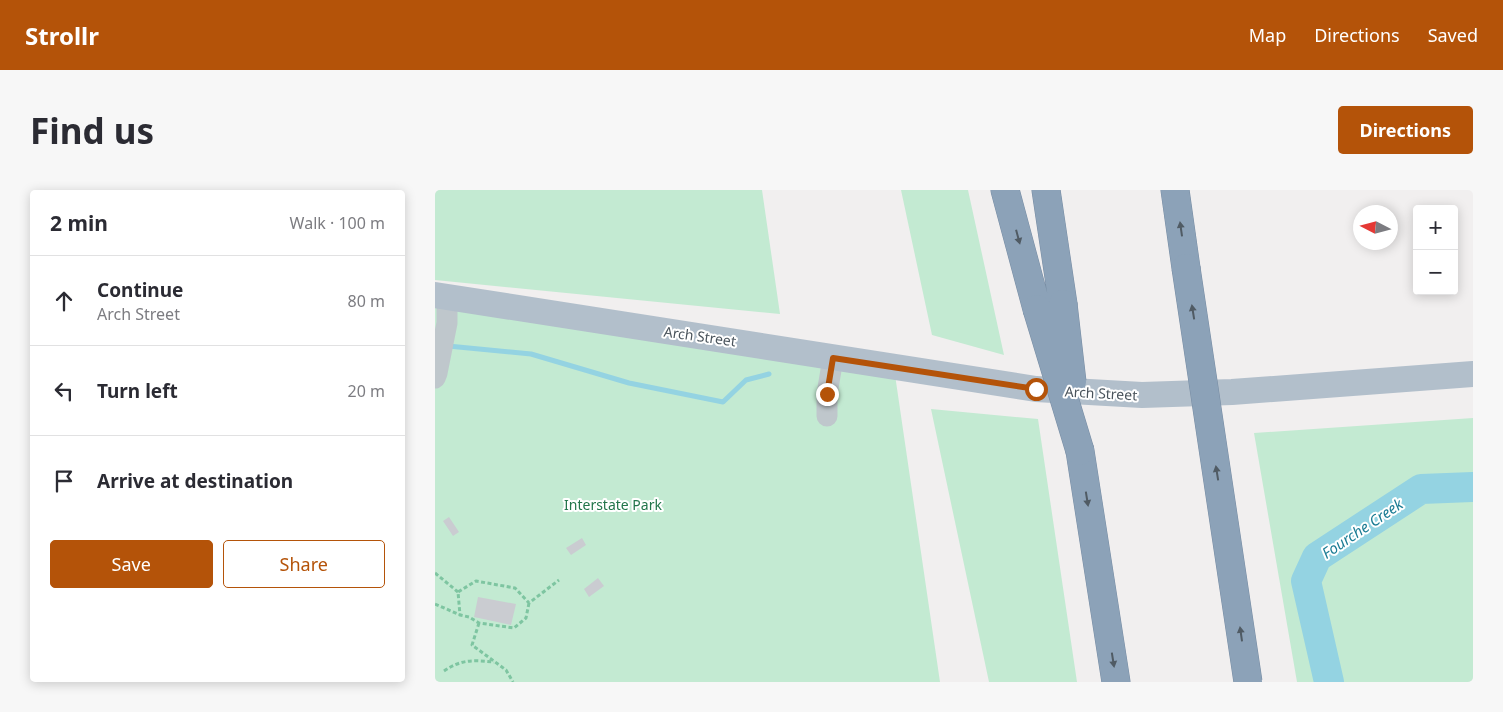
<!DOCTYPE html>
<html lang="en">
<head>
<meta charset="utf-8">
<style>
	:root { --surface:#fff; --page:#f7f7f7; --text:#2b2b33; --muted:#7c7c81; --line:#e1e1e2; --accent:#b45309 }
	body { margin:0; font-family:"Noto Sans",sans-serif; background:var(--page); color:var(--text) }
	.controls { position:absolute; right:15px; top:15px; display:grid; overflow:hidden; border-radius:5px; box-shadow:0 2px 12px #0003 }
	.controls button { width:45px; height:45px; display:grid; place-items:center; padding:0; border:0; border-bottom:1px solid var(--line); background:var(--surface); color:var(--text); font:25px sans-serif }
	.compass { position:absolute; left:918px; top:15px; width:45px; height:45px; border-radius:50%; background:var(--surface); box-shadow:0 2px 12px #0003; rotate:276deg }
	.stop { position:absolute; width:15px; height:15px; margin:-11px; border:4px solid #b45309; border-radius:50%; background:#fff }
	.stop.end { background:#b45309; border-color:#fff; box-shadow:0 1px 5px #0008 }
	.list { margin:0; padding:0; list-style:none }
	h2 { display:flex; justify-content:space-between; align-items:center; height:65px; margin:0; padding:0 20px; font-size:21px }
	h2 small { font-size:16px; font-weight:400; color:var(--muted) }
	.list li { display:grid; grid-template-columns:32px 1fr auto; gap:15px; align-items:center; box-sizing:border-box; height:90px; padding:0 20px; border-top:1px solid var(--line) }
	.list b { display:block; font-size:19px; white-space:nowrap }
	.list p { margin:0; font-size:16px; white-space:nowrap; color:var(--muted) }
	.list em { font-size:16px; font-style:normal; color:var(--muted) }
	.actions { display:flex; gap:10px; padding:15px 20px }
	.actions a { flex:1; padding:11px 0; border:1px solid var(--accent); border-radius:5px; text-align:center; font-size:18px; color:var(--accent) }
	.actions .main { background:var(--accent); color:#fff }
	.icon { flex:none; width:28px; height:28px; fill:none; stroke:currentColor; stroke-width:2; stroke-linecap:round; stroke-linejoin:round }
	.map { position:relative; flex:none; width:1038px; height:492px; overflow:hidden; border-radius:5px }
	header { display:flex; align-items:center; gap:30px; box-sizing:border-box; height:70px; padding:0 25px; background:var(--accent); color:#fff }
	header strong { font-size:24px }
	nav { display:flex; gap:28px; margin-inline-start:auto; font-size:18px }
	.intro { display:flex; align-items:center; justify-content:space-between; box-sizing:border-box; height:120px; padding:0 30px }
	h1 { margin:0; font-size:35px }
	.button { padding:12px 22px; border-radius:5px; background:var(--accent); color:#fff; font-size:18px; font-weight:700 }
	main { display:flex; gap:30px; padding:0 30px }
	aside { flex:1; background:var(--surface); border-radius:5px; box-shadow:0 2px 12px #0003 }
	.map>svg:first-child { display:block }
	.green { fill:#c3ead2 }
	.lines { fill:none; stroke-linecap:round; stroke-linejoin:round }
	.stream { stroke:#94d3e2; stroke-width:5 }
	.river { stroke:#94d3e2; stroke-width:30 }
	.building { fill:#caccd1 }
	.highway-casing { stroke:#788da4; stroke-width:29 }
	.path { stroke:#7ec5a1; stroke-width:3; stroke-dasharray:4 2.5; stroke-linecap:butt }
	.minor { stroke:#bfc7cc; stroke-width:21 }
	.major { stroke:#b2bfcb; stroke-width:26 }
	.highway { stroke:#8ca2b8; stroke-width:28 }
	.highway-bridge-casing { stroke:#788da4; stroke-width:29; stroke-linecap:butt }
	.highway-bridge { stroke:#8ca2b8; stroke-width:28 }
	.oneway { fill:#505b64 }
	.route { stroke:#b45309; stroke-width:6 }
	.labels { text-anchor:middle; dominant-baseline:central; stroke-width:4; stroke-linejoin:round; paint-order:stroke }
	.street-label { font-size:14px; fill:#49535b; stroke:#fff }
	.park-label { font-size:14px; fill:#21754a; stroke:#fff }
	.water-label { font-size:15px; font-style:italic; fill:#1b7c94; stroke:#fff }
</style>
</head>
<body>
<header>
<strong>Strollr</strong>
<nav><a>Map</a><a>Directions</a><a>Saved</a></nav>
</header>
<div class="intro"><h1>Find us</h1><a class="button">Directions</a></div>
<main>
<aside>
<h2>2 min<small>Walk · 100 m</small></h2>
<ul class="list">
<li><svg class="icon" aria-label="ahead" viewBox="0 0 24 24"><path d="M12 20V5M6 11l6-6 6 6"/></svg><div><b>Continue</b><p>Arch Street</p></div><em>80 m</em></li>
<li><svg class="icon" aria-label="left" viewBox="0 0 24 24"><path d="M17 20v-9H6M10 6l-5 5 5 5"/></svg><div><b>Turn left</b></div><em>20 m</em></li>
<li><svg class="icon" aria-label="arrive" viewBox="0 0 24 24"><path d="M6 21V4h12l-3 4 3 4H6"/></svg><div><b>Arrive at destination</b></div></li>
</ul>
<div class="actions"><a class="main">Save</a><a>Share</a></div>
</aside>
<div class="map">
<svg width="1038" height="492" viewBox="0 0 1038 492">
	<rect width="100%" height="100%" fill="#f1efef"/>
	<path class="green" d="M0 0H327L345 124 0 90Z
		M466 0H533L569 165 497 145Z
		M0 105 459 178 505 492H0Z
		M496 219 603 229 642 492H554Z
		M1038 228V492H862L819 243Z"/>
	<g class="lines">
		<path class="stream" d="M13 156 96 164 194 193 288 212 311 190 334 184"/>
		<path class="river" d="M894 492 871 391 882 367 986 299 1038 297"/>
	</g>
	<path class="building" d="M14 327 24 342 18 346 8 331Z
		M147 348 151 355 136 365 131 358Z
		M163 388 169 396 154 407 149 399Z
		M43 407 81 414 76 435 39 427Z"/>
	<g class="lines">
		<defs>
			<path id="highway" d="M570 0 602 119
				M611 0 628 114
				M740 0 751 78
				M645 261 681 492"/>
		</defs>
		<use href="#highway" class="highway-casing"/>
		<path class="path" d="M0 383 23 402
			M94 413 91 428 79 438 44 433 34 427 25 425 23 402 41 391 80 398 94 413 124 390
			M0 414 25 425
			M44 433 37 455 71 480 78 492
			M9 481C27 469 38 470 59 472"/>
		<path class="minor" d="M0 188 2 183 12 133V111L14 107
			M392 226V204L398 168"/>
		<path class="major" d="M0 105 601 199 707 205 797 202 1038 184"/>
		<use href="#highway" class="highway"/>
		<defs>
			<path id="highway-bridge" d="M751 78 813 492
				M628 114 637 192
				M602 119 645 261"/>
		</defs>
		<use href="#highway-bridge" class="highway-bridge-casing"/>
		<use href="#highway-bridge" class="highway-bridge"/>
	</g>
	<defs><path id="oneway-solid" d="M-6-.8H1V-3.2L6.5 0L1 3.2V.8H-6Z" transform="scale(1.25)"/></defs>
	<g class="oneway">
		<use href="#oneway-solid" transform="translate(746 39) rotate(-98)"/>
		<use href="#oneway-solid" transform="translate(583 47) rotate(75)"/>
		<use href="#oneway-solid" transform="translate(758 122) rotate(-99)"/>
		<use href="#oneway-solid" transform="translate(782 283) rotate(-99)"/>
		<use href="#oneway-solid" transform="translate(652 309) rotate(81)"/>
		<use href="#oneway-solid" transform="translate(806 444) rotate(-98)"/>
		<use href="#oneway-solid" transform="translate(678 470) rotate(81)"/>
	</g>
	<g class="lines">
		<path class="route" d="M392 204 398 168 601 199"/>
	</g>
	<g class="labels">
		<g class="street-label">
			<text transform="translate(265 146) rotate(8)">Arch Street</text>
			<text transform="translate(666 203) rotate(3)">Arch Street</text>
		</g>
		<g class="park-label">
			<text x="178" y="314">Interstate Park</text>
		</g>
		<g class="water-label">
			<text transform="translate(927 338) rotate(-34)">Fourche Creek</text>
		</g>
	</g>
</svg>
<div class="controls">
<button>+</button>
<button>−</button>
</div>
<svg class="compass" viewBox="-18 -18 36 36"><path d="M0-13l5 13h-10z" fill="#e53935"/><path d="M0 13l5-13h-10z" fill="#7c7c81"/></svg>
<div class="stop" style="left:601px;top:199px"></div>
<div class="stop end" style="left:392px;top:204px"></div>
</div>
</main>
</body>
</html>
